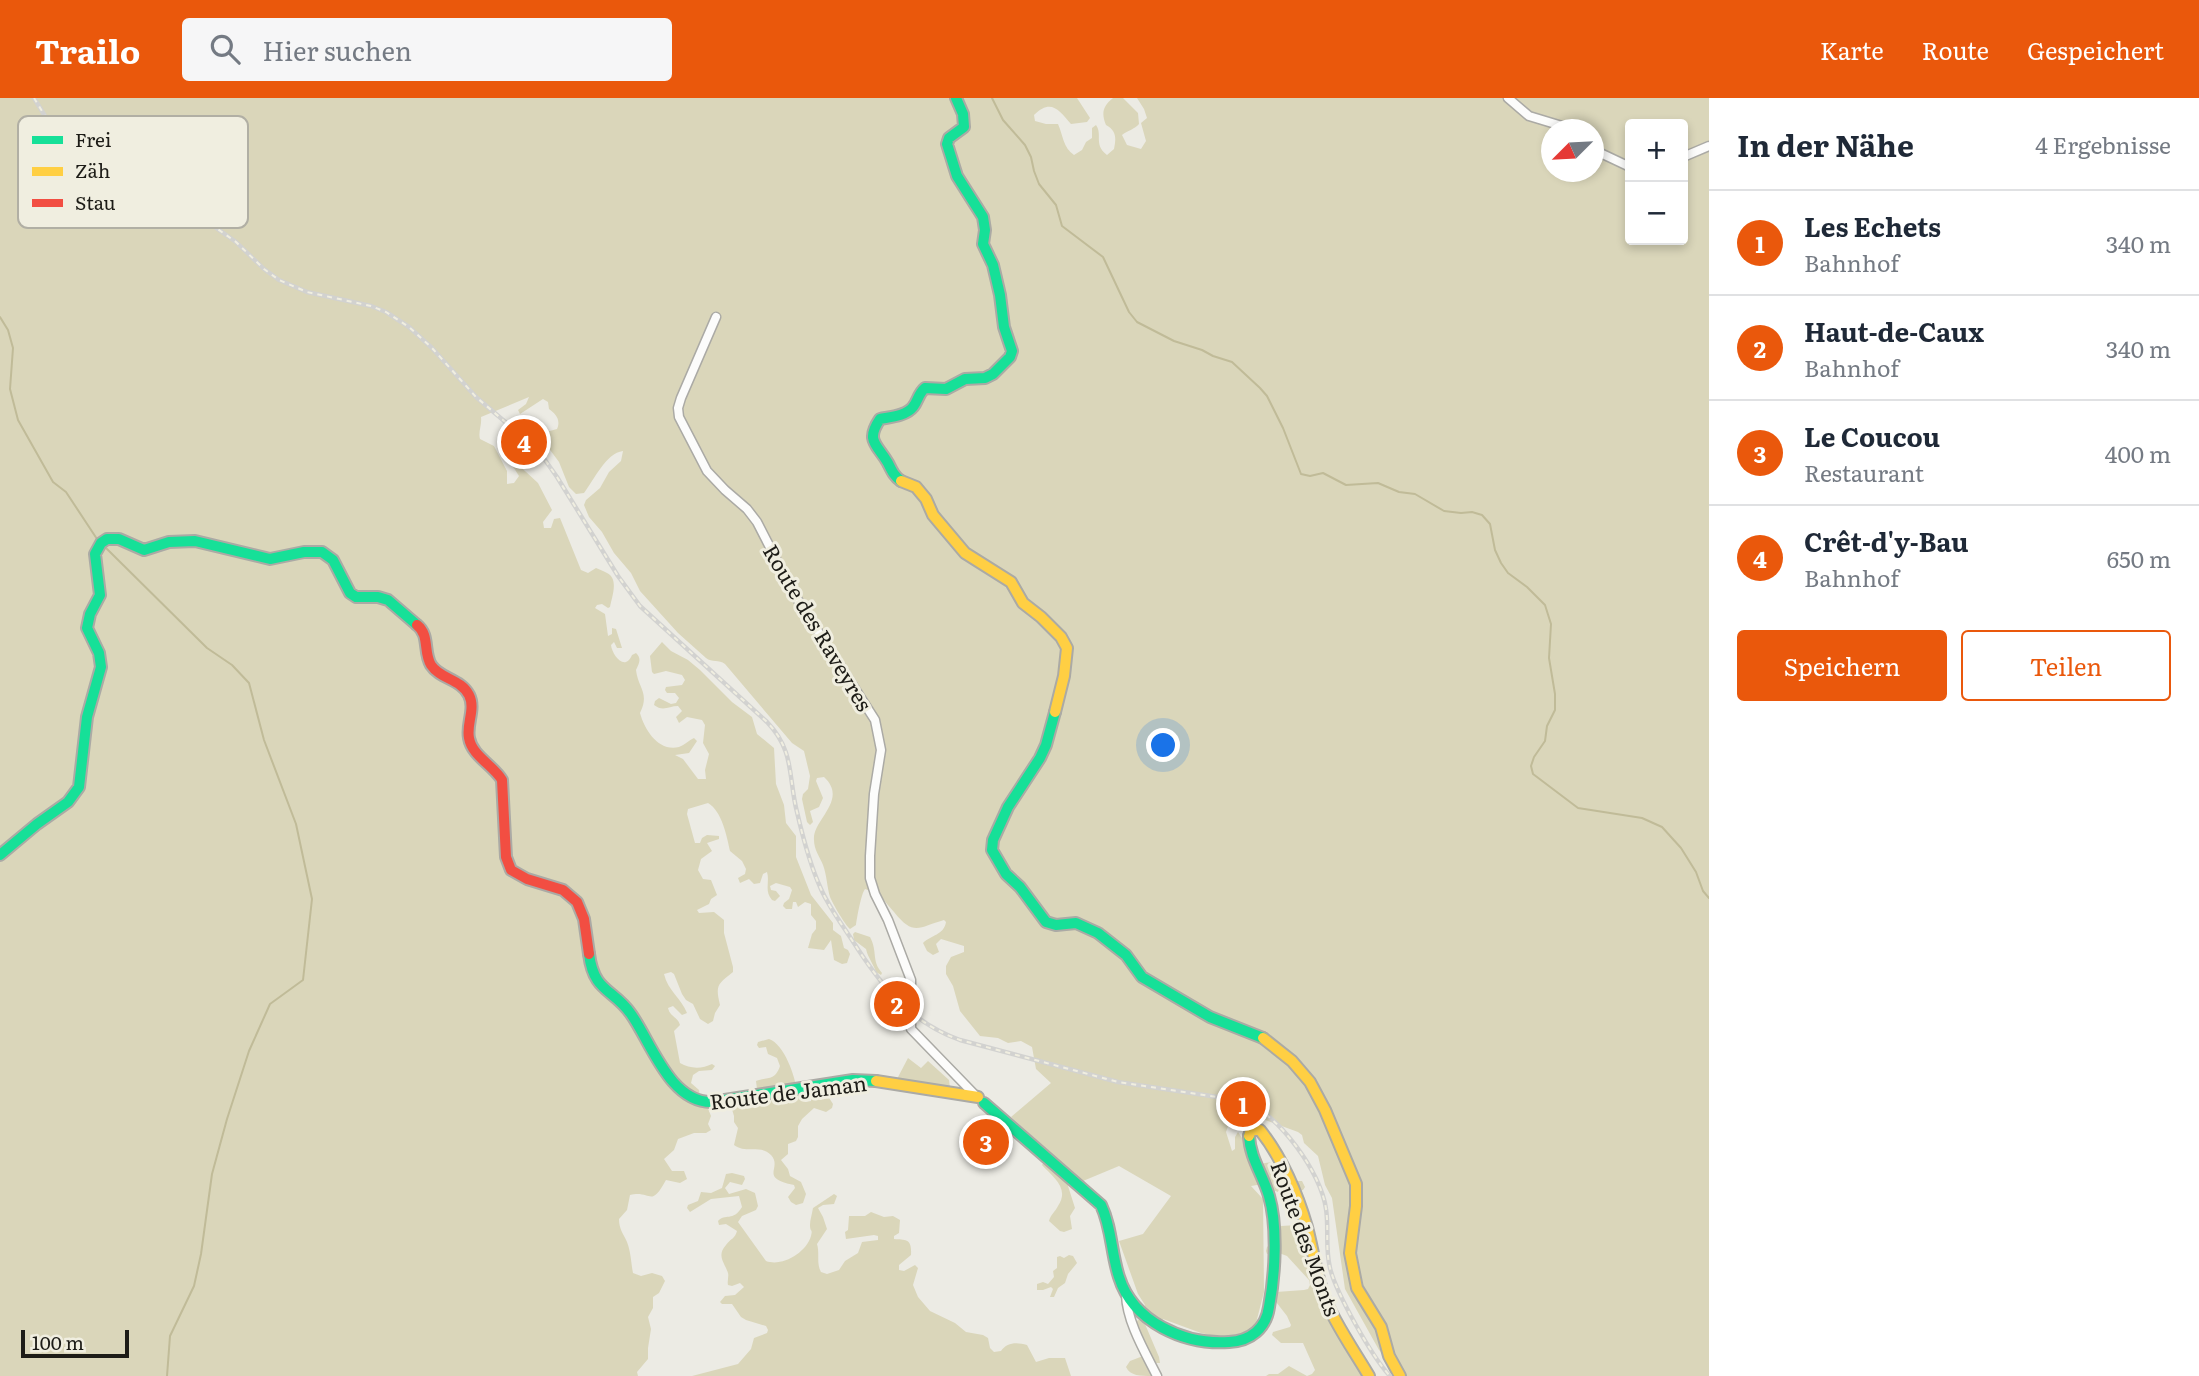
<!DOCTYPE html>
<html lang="de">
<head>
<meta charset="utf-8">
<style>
	:root { --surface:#fff; --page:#f6f6f7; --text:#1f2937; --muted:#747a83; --line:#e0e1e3; --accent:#ea580c }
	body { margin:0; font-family:Literata,serif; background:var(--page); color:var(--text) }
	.controls { position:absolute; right:21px; top:21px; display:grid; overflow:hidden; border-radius:7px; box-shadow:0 4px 10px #0003 }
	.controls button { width:63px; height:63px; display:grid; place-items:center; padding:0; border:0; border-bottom:2px solid var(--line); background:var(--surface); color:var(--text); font:35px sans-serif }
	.compass { position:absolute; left:1541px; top:21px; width:63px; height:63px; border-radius:50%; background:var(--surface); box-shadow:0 4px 10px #0003; rotate:246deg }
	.scale { position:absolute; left:21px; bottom:18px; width:108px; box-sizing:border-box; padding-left:7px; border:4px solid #1d1c17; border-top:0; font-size:19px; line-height:24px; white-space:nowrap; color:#1d1c17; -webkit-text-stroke:5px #f0eee0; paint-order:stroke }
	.you { position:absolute; left:1164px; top:648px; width:24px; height:24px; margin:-18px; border:5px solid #fff; border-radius:50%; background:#1a73e8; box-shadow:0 0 0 10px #1a73e833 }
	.badge { display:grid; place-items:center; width:46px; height:46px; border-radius:50%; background:var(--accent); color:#fff; font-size:23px; font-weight:700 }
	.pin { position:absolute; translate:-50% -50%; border:4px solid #fff; box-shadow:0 2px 7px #0006 }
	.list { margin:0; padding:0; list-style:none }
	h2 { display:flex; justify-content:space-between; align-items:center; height:91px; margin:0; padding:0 28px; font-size:30px }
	h2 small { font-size:23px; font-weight:400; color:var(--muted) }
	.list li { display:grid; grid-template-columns:46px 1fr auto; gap:21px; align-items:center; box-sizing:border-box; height:105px; padding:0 28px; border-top:2px solid var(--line) }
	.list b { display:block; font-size:26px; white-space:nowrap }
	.list p { margin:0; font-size:23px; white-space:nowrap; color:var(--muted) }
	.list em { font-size:23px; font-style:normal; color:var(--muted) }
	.actions { display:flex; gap:14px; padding:21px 28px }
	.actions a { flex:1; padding:16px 0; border:2px solid var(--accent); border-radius:7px; text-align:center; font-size:24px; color:var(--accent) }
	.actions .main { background:var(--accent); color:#fff }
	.icon { flex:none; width:38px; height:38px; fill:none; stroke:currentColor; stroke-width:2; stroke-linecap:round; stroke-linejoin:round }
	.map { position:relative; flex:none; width:1709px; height:1278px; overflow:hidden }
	header { display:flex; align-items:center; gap:42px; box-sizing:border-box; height:98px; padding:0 35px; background:var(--accent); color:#fff }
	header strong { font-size:33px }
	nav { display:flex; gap:38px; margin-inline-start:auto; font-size:24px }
	.search { width:490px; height:63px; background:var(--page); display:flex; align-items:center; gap:18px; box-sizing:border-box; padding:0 24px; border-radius:7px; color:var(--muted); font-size:26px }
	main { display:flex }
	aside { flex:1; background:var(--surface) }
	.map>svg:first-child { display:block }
	.green { fill:#dad6ba; fill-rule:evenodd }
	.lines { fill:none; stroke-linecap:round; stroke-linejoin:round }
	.stream { stroke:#c0bb98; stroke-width:2 }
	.street-casing { stroke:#abaaa5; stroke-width:11 }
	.fast-casing { stroke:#abaaa5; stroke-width:14 }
	.slow-casing { stroke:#abaaa5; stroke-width:14 }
	.jam-casing { stroke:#abaaa5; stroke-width:14 }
	.street { stroke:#fcfcfb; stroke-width:8 }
	.fast { stroke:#16e098; stroke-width:10 }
	.slow { stroke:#ffcf43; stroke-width:10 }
	.jam { stroke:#f24e42; stroke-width:10 }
	.rail-casing { stroke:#d2d2d0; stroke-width:4.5 }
	.rail { stroke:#f0eee0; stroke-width:2; stroke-dasharray:5; stroke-linecap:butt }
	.labels { text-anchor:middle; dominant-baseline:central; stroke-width:6; stroke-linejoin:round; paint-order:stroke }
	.street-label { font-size:21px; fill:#1d1c17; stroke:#f0eee0 }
	.key { fill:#f0eee0; stroke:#b1afa4; stroke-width:2 }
	.key-label { font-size:19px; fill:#1d1c17 }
</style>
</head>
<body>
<header>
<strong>Trailo</strong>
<div class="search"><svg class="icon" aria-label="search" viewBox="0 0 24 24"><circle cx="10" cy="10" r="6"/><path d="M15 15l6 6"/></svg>Hier suchen</div>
<nav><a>Karte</a><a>Route</a><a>Gespeichert</a></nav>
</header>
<main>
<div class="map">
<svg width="1709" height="1278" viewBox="0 0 1709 1278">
	<rect width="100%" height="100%" fill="#ecebe4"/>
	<path class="green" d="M0 0H1077L1090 20 1087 24 1071 26C1059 12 1051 0 1034 17L1035 23 1046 26H1058C1063 37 1063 50 1074 57L1082 52 1086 44 1092 40V30L1096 27C1103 37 1093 46 1107 57L1114 51C1116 41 1117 33 1106 27 1101 15 1103 8 1113 0H1123L1138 15 1139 26C1135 31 1127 33 1122 37L1127 47 1141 51 1146 43 1141 25 1147 20 1144 11 1137 0H1709V1278H1405L1379 1252 1345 1191 1332 1100 1325 1087 1318 1058 1304 1045 1302 1037 1298 1034 1260 1020H1231L1226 1034 1232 1053 1235 1051V1039L1238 1034 1260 1067C1283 1056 1280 1085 1302 1083L1305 1089 1303 1092 1287 1097 1257 1087 1251 1088 1263 1101 1264 1194 1255 1229 1228 1241 1201 1235 1163 1221 1160 1225 1145 1226 1159 1259 1160 1265H1152L1148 1269 1151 1278C1141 1278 1130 1278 1126 1269L1130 1263 1143 1258 1135 1224 1140 1221 1145 1207 1138 1196 1119 1143 1143 1136 1171 1098 1119 1068 1083 1083 1011 1019 1051 985 1036 971 1032 949 1021 943 1008 945 998 940 980 938 960 913 953 888 946 876V868L951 859 964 854V848L941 841 936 846 939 854 933 857 927 853 923 845C931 837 944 837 946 824L944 822C919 829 914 839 894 814 889 808 884 803 880 796L865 791C861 796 857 820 856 827L850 831C845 827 833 806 830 799 827 789 827 778 823 767 820 759 814 752 814 742 812 722 849 702 824 679L817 680 816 683 823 700 819 709 810 713 813 724 810 727 807 724 802 701 803 696 808 691 810 678 804 653 792 645 725 566C719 561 712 565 706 560L678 535 640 493 631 475 614 455 602 434 589 419 584 407 586 402 600 390 609 374 621 363 623 353C606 355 594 382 584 395L576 396 569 389 559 364 542 341 546 334 557 331C561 322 556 316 549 311L548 304 543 301 520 316 518 312 526 306 529 299 481 319C482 327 478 334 480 341L494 348 507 373V386L514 385 519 378 512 367 513 362 538 385 552 412 543 424 544 430H551L554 421 560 420 581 472 588 475 596 470C600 472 604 473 607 475 619 481 612 498 610 509L608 510 602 506 597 507 595 510 605 516 608 538 612 536V530L616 531 622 550H617L614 544 611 547C612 557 625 574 632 557L636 555C642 561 639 565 636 572 638 590 650 595 640 615 645 633 659 654 679 649 685 647 689 642 694 640L697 643 689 655 675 657 683 661 698 681H706L705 672 709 656 703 645 705 627 702 622 687 619 679 625 676 619 682 613 678 608C669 608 663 614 654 607L655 603 659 600 671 606 676 605 679 600 675 595H667L665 592 666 589 682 587 685 582 682 577 666 573 654 576 652 574 650 558 662 544 671 553 688 562 700 572 732 604 752 619 757 636 774 650 776 686 784 707 786 725 796 738V759L811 797 833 825V832L841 838 844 850 848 852 850 856 847 865 842 866 834 862 831 842 824 852 808 850 812 836 816 831V823L811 817V806L805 804 798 809 796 804H793L792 811H786L783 808 784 805 789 801 792 792 790 789 776 785 770 788 771 792 776 793 780 798 775 803 772 802C764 793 770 784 767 774L763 776 760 785 754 786 749 781 740 785 738 780 745 776 746 771 742 763 730 753C727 739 722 713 708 705L688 711 687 716 695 745H700L702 740 707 737 719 738V741L707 745 712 753 701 761 698 772 703 781 711 782 717 797 711 801 709 806 697 812 699 815 714 814 724 822V835L733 869V874C718 886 715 887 720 907L715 915 713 923 708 926 700 921 693 906 686 902 682 896 674 876 671 874 664 876C668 893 681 900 687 915L682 917 673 908 668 910C670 919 678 919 680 927L674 933 680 965C690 971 702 971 712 966L715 968 712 972 699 973 693 977 691 985 699 992 700 999 685 1001 689 1005 707 1008 711 1018 708 1026 711 1032 706 1035H694L678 1041 674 1052 664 1061 672 1073H684L687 1081 680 1085 666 1082C650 1111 652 1092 630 1097L627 1112 619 1121C619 1131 623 1135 627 1144 631 1154 631 1165 633 1175L641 1178 652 1175 662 1178 665 1183 659 1195 653 1199V1210L648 1219 651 1231 648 1250V1261L637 1274 638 1278H0ZM1630 26H1683V142H1630ZM1552 32H1594V74H1552Z
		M855 834 870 839C878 854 871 862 882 875L881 877 876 874C873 865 868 860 866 851L854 842 853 836Z
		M769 941C784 946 796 979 797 995L801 998 805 1004 811 1003V997L816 991 824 992 833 1006 832 1010 826 1014 814 1010 802 1021 798 1028V1039L796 1043 788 1046V1056L781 1062 788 1071 790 1078 801 1084 806 1096 803 1105 796 1107 791 1104 788 1099 795 1090 794 1087C758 1080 783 1070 771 1057 761 1046 745 1056 734 1047L738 1030 734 1024V1018L731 1008 735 1004 747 1006 759 1001 760 993 757 991 756 983C767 979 775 983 780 968L777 960 768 956 766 949 759 950 757 947 758 944Z
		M908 960 921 970 928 963 949 982 950 990 897 981Z
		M1044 1064 1048 1066 1069 1084 1068 1088 1075 1110 1070 1118 1072 1131 1064 1134 1060 1133 1049 1123C1051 1116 1055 1114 1058 1108 1070 1090 1053 1079 1042 1067Z
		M732 1075 744 1078 745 1081 742 1087 730 1084 725 1090 729 1096 746 1091 755 1095 758 1108 756 1112 742 1118 738 1124 766 1163C782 1169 806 1155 811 1138 813 1130 810 1135 810 1127 810 1122 812 1116 813 1110L834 1096 837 1098 834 1106 823 1107 818 1110 823 1119 827 1131 817 1146C820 1156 816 1165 821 1174L827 1176 839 1172 845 1163 858 1155 862 1144 878 1142V1138L874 1137 846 1141 845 1134 848 1132 849 1118H865L871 1114 884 1119 893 1118 900 1122 899 1135 894 1138V1141C906 1142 912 1140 911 1157L899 1167V1172L904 1173 915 1167 918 1170 913 1187 918 1199 930 1213 955 1225 966 1234 983 1237 988 1240 990 1250 994 1254 1001 1253C1007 1244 1017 1244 1027 1247L1036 1264 1049 1260H1065L1071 1278H692L738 1266 751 1251 754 1240 767 1235 768 1232 766 1228 746 1222 741 1219 732 1206H722L720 1204 725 1198 735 1197 744 1189 740 1185 732 1188 728 1187C727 1183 729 1179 728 1175 725 1165 716 1158 726 1147 731 1140 735 1141 737 1133L726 1126 719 1127 718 1123C725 1115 733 1124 742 1109L739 1098 711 1101 690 1114 687 1110 688 1107 698 1103 701 1094 711 1095 722 1090 726 1076Z
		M1297 1127 1302 1129 1305 1147 1303 1152 1305 1159 1366 1278H1266L1269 1276H1278L1289 1268 1307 1278 1312 1276 1315 1272 1303 1245H1281L1272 1237 1273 1234 1290 1229 1291 1227 1287 1218 1273 1200 1274 1196 1276 1194 1304 1192 1308 1191 1310 1187 1309 1182 1287 1158 1279 1155 1267 1156 1266 1153 1267 1149 1276 1142 1278 1130 1281 1128Z
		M1069 1157 1073 1158 1077 1165 1068 1176 1065 1185 1058 1190 1054 1199H1050L1053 1191 1051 1189 1043 1192H1037V1186L1043 1184 1048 1186 1054 1179 1053 1173 1057 1170V1159L1060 1158 1064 1160Z"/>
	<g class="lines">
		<path class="stream" d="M992 0 1003 22 1025 47 1031 59 1034 73 1039 86 1056 107 1062 128 1103 159 1129 214 1137 224 1174 243 1202 252 1213 258 1232 264 1260 290 1267 298 1283 330 1301 376 1310 378 1323 375 1346 387 1378 385 1399 394 1415 396 1444 413 1461 415 1472 414 1482 417 1490 426 1495 452 1501 465 1508 475 1527 489 1545 507 1551 526 1549 560 1555 596V612L1547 628 1545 643 1534 659 1531 668 1533 676 1578 710 1642 720 1662 729 1681 750 1696 774 1703 793 1709 800
			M0 219 8 232 13 250 10 291 18 322 53 384 66 394 97 441
			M106 450 207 550 232 567 249 585 264 642 296 726 312 801 303 882 270 906 249 953 227 1021 212 1076 201 1156 194 1188 170 1238 167 1278"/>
		<defs>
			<path id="street" d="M1508 0 1529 18 1562 28 1566 32
				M1594 52 1630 69
				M1683 59 1709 48
				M716 219 681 300 678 310 679 319 707 373 725 392 747 411 757 424 794 496 875 622 881 652 874 696 870 758V780L875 796 888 822 911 882V931L976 998
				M1126 1197C1127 1224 1145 1254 1157 1278"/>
			<path id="fast" d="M901 383C894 378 892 373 888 365 877 346 865 343 880 321 890 319 906 318 913 309 918 303 918 296 925 290L946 291 965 281 985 280 993 276 1010 259 1012 253 1004 229 1000 197 993 167 983 146 985 132 983 119 957 78 947 46 949 40 964 29 963 16 956 0
				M1055 614 1046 647 1040 660 1008 709 993 742 992 752 1006 776 1020 789 1046 824 1056 827 1076 825 1098 835 1126 857 1142 879 1210 919 1263 940
				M0 757 37 726 68 704 79 689 87 619 101 569 99 555 87 530 90 516 100 497 95 456 101 445 107 441H119L144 452 169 444 195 443 270 461 304 454H322L333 462 350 495 356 499H378L388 502 417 527
				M589 856C594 895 613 890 631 916 651 944 670 1005 712 1004L853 982 876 983
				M984 1005 1101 1107C1112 1130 1111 1155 1119 1179 1133 1224 1184 1247 1229 1244 1251 1243 1266 1230 1269 1209 1275 1177 1278 1129 1269 1098 1263 1077 1250 1060 1249 1038"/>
			<path id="slow" d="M901 383 916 389 926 401 933 417 965 455 1011 484 1023 505 1041 519 1061 539 1067 550 1064 578 1055 614
				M1263 940 1292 963 1310 984 1325 1012 1356 1086V1108L1350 1155 1357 1190 1381 1229 1389 1258 1400 1278
				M876 983 978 999
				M1249 1038 1251 1032H1260C1282 1060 1297 1095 1307 1129 1313 1152 1316 1175 1324 1198 1333 1223 1355 1254 1369 1278"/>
			<path id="jam" d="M417 527C430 537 423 554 431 567 440 581 461 581 469 597 476 611 466 626 469 640 472 658 493 667 502 682L506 759 511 772 527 781 563 792 577 804 584 821 589 856"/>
		</defs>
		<use href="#street" class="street-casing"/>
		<use href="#fast" class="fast-casing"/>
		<use href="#slow" class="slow-casing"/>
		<use href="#jam" class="jam-casing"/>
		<use href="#street" class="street"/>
		<use href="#fast" class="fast"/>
		<use href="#slow" class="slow"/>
		<use href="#jam" class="jam"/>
		<defs>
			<path id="rail" d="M34 0 45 18 59 34 100 57 123 76 167 97 188 110 236 144 264 171 279 182 307 194 371 208 386 214 409 229 432 250 476 299 538 352 557 379 618 478 640 508 767 624C795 653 788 679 797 714 803 740 810 767 821 791 829 809 841 825 852 842 880 886 909 924 960 942L1118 984 1244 1003C1279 1017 1321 1074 1326 1111 1329 1130 1325 1150 1330 1170 1336 1195 1372 1259 1390 1278"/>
		</defs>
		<use href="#rail" class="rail-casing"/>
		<use href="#rail" class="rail"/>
	</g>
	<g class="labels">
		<g class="street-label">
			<text transform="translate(819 529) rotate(59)">Route des Raveyres</text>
			<text transform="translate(788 993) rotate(-7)">Route de Jaman</text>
			<text transform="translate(1307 1140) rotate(70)">Route des Monts</text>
		</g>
	</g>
	<rect x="18" y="18" width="230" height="112" rx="10" class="key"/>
	<rect x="32" y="38" width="31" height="8" fill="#16e098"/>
	<rect x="32" y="69" width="31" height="9" fill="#ffcf43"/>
	<rect x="32" y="101" width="31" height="8" fill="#f24e42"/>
	<g class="key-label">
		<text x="75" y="49">Frei</text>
		<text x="75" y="80">Zäh</text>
		<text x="75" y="112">Stau</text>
	</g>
</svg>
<div class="controls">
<button>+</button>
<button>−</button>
</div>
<svg class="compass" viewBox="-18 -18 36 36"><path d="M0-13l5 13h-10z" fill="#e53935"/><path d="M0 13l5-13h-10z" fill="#747a83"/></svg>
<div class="scale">100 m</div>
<div class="you"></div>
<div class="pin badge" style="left:1243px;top:1006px">1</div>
<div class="pin badge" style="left:897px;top:906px">2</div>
<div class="pin badge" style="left:986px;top:1044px">3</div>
<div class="pin badge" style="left:524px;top:344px">4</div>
</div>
<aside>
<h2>In der Nähe<small>4 Ergebnisse</small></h2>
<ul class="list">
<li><span class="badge">1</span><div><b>Les Echets</b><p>Bahnhof</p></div><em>340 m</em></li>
<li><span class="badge">2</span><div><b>Haut-de-Caux</b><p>Bahnhof</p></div><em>340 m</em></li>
<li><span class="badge">3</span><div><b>Le Coucou</b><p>Restaurant</p></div><em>400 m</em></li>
<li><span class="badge">4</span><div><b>Crêt-d'y-Bau</b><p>Bahnhof</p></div><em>650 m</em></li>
</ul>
<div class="actions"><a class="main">Speichern</a><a>Teilen</a></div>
</aside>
</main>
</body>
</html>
